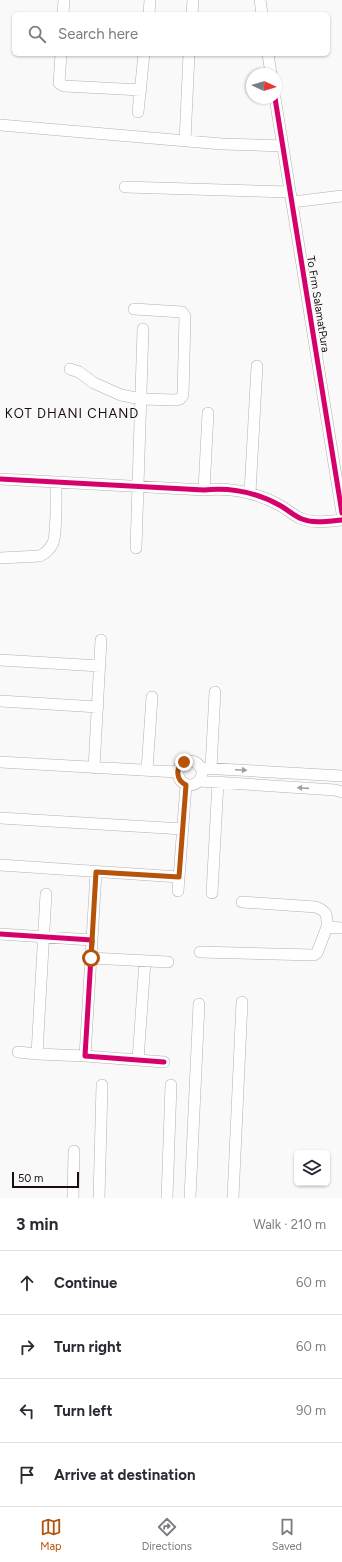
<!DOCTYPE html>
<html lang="en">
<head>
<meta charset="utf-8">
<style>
	:root { --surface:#fff; --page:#f2f2f3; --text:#2b2b33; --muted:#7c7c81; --line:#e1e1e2; --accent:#b45309 }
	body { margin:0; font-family:Figtree,sans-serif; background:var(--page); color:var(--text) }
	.controls { position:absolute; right:12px; bottom:12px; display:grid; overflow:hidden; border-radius:6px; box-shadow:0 1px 3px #0004 }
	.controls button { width:36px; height:36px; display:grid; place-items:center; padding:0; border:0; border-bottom:1px solid var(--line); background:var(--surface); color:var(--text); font:20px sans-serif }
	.compass { position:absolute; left:246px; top:68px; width:36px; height:36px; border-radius:50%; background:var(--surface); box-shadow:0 1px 3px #0004; rotate:94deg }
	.scale { position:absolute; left:12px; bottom:10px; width:67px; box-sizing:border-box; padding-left:4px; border:2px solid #1a0d10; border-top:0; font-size:11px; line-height:14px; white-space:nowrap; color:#1a0d10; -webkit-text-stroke:3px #f9f9f9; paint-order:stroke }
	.stop { position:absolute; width:12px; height:12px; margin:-9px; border:3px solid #b45309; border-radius:50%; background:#fff }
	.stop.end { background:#b45309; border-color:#fff; box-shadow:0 1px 4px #0008 }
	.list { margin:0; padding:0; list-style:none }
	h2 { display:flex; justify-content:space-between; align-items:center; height:52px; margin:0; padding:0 16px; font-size:17px }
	h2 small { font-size:13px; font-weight:400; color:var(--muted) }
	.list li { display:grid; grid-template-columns:26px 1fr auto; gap:12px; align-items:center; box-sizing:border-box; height:64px; padding:0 16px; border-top:1px solid var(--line) }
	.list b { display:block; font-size:15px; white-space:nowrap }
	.list em { font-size:13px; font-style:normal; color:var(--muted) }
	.icon { flex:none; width:22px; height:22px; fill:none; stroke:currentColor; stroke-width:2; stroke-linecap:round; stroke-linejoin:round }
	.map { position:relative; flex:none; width:342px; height:1198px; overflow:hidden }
	.search { position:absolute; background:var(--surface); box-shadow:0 1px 3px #0004; left:12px; right:12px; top:12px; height:44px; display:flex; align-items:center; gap:10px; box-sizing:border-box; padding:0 14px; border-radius:6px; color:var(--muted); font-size:15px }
	.sheet { height:308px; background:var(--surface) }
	nav { display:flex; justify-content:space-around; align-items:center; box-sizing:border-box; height:56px; border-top:1px solid var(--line); background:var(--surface); font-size:11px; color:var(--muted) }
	nav a { display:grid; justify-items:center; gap:2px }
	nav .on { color:var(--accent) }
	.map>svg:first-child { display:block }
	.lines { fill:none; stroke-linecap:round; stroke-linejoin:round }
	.street-casing { stroke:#b6afb1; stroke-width:12 }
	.street { stroke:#fefefe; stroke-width:11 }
	.cycleway-casing { stroke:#f9f9f9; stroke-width:8 }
	.cycleway { stroke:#d6006c; stroke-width:5 }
	.oneway { fill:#a39e9f }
	.route { stroke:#b45309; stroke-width:5 }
	.labels { text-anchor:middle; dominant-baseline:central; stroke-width:3; stroke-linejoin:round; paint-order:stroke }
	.street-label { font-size:11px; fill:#1a0d10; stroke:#f9f9f9 }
	.quarter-label { font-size:13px; letter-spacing:1px; fill:#1a0d10; stroke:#f9f9f9 }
</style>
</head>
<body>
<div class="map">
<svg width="342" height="1198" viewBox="0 0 342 1198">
	<rect width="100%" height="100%" fill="#f9f9f9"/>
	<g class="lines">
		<defs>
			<path id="street" d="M260 0 262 14
				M63 14 64 0
				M149 14 150 0
				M192 14 193 0
				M61 54 59 83 64 86 141 90
				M268 54 271 74
				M275 98 342 513
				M138 112 144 54
				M0 125 222 144 283 146
				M185 141 189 54
				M125 187 290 192
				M292 202 342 196
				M70 369 79 372 94 383 121 395 141 399 175 400 180 399 183 395 185 316 182 312 134 309
				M0 479 204 490C232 487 256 492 281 506 288 510 294 516 302 519 315 524 329 521 342 520
				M204 490 208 413
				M250 493 257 366
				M136 548 143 329
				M0 558 40 556C46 553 50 549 53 543 57 533 56 495 56 482
				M0 660 100 666
				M0 701 98 707
				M178 773a12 12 0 1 1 24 0a12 12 0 1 1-24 0Z
				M0 762 177 772
				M94 768 101 640
				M202 768 342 776
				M211 768 215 692
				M147 770 152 697
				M199 781 335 790 342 792
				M0 818 183 829
				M0 865 179 877
				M178 891 186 785
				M212 893 218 782
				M242 902 316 907C328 912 327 915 327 927L342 928
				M0 934 92 940 85 1056 164 1062
				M92 940 96 872
				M200 952 314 955 317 953 327 927
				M91 958 168 962
				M18 1052 37 1054 46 894
				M37 1054 85 1056
				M138 1060 145 961
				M73 1198 74 1151
				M99 1198 102 1085
				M167 1198 171 1085
				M190 1198 199 1004
				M233 1198 242 1002"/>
		</defs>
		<use href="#street" class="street-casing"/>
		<use href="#street" class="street"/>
		<defs>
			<path id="cycleway" d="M275 98 342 513
				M0 479 204 490C232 487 256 492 281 506 288 510 294 516 302 519 315 524 329 521 342 520
				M0 934 92 940 85 1056 164 1062"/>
		</defs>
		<use href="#cycleway" class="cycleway-casing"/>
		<use href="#cycleway" class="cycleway"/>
	</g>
	<defs><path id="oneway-solid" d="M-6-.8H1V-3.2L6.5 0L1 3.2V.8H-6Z"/></defs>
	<g class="oneway">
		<use href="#oneway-solid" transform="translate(241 770) rotate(3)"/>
		<use href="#oneway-solid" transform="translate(303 788) rotate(-176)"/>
	</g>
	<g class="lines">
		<path class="route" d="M91 958 96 872 179 877 186 785C176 780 175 768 184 762"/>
	</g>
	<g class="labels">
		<g class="street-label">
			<text transform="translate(318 304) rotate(81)">To Frm SalamatPura</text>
		</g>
		<g class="quarter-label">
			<text x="72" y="413">KOT DHANI CHAND</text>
		</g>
	</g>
</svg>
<div class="controls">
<button><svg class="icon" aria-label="layers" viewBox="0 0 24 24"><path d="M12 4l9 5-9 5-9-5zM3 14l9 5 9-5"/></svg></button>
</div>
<svg class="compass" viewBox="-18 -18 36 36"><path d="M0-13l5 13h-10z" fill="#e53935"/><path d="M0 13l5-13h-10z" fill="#7c7c81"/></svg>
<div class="scale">50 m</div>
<div class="stop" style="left:91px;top:958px"></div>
<div class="stop end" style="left:184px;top:762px"></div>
<div class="search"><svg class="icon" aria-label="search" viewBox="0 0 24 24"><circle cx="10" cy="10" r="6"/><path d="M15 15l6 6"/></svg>Search here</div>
</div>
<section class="sheet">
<h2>3 min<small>Walk · 210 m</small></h2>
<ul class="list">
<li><svg class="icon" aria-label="ahead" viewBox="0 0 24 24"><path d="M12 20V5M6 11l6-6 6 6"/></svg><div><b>Continue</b></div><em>60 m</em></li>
<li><svg class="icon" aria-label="right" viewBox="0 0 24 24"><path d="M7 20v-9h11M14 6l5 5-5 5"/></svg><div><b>Turn right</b></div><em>60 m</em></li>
<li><svg class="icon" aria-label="left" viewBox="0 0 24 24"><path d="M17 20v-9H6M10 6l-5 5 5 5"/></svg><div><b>Turn left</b></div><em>90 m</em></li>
<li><svg class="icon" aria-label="arrive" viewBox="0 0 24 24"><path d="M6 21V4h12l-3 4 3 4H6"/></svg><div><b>Arrive at destination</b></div></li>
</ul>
</section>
<nav>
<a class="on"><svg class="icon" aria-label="map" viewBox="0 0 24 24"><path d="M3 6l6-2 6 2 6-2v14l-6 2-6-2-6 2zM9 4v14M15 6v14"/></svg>Map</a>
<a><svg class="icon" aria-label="directions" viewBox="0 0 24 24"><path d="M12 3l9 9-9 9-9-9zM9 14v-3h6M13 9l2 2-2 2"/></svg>Directions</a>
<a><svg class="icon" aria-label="saved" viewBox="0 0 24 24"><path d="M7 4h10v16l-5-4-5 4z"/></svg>Saved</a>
</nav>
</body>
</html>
